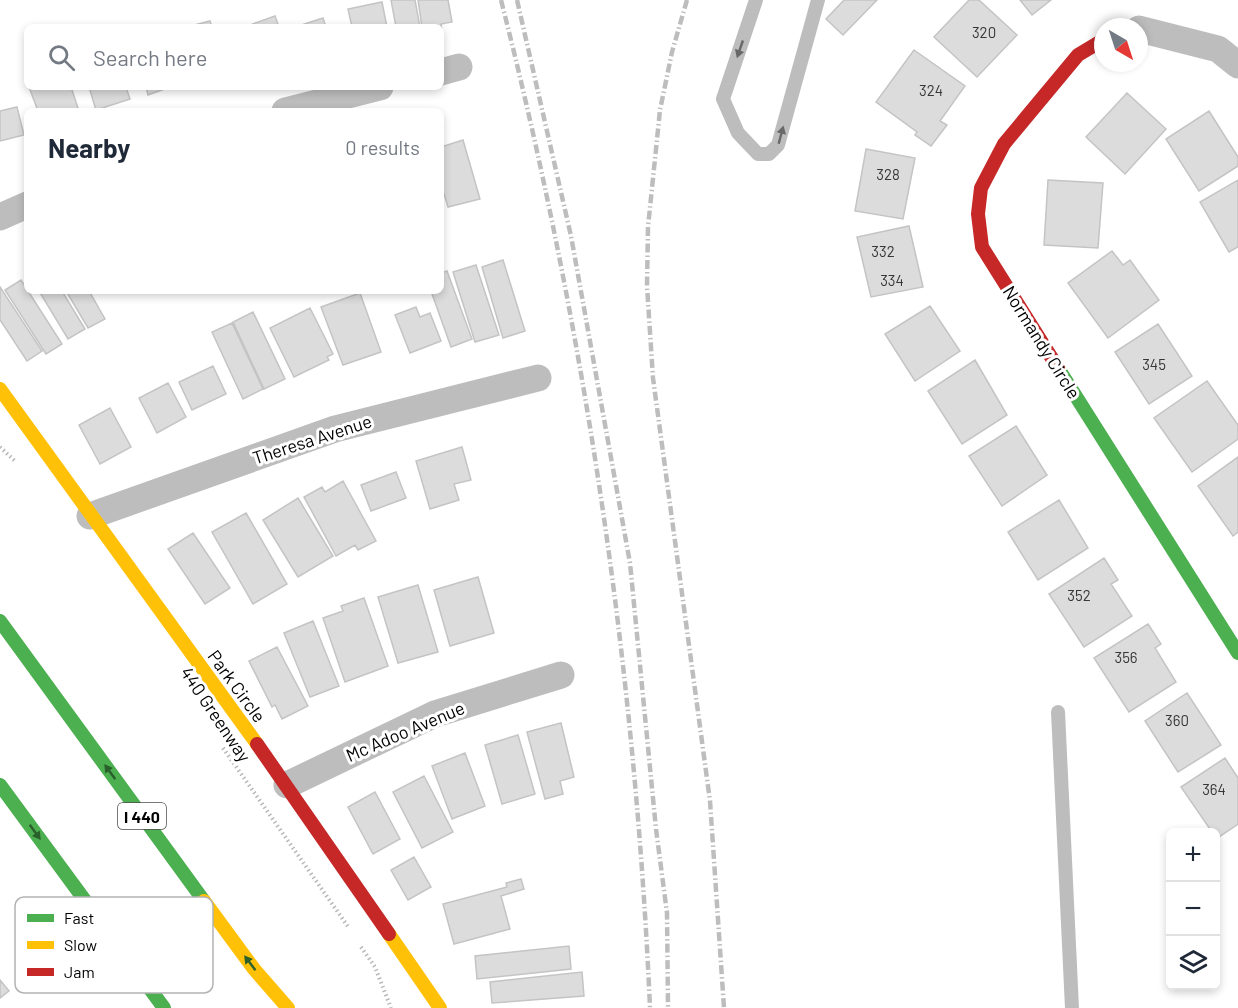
<!DOCTYPE html>
<html lang="en">
<head>
<meta charset="utf-8">
<style>
	:root { --surface:#fff; --page:#f6f6f7; --text:#1f2937; --muted:#747a83; --line:#e0e1e3 }
	body { margin:0; font-family:Barlow,sans-serif; background:var(--page); color:var(--text) }
	.controls { position:absolute; right:18px; bottom:18px; display:grid; overflow:hidden; border-radius:9px; box-shadow:0 3px 9px #0003 }
	.controls button { width:54px; height:54px; display:grid; place-items:center; padding:0; border:0; border-bottom:2px solid var(--line); background:var(--surface); color:var(--text); font:30px sans-serif }
	.compass { position:absolute; left:1094px; top:18px; width:54px; height:54px; border-radius:50%; background:var(--surface); box-shadow:0 3px 9px #0003; rotate:141deg }
	.list { margin:0; padding:0; list-style:none }
	h2 { display:flex; justify-content:space-between; align-items:center; height:78px; margin:0; padding:0 24px; font-size:26px }
	h2 small { font-size:20px; font-weight:400; color:var(--muted) }
	.icon { flex:none; width:33px; height:33px; fill:none; stroke:currentColor; stroke-width:2; stroke-linecap:round; stroke-linejoin:round }
	.map { position:relative; flex:none; width:1238px; height:1008px; overflow:hidden }
	.search { position:absolute; background:var(--surface); box-shadow:0 3px 9px #0003; left:24px; top:24px; width:420px; height:66px; display:flex; align-items:center; gap:15px; box-sizing:border-box; padding:0 21px; border-radius:9px; color:var(--muted); font-size:22px }
	.panel { position:absolute; background:var(--surface); box-shadow:0 3px 9px #0003; left:24px; top:108px; width:420px; height:186px; border-radius:9px }
	.map>svg:first-child { display:block }
	.building { fill:#dcdcdc; stroke:#c4c4c4; stroke-width:1.5 }
	.lines { fill:none; stroke-linecap:round; stroke-linejoin:round }
	.path { stroke:#b8b8b8; stroke-width:4; stroke-dasharray:1.5 3; stroke-linecap:butt }
	.lane { stroke:#bdbdbd; stroke-width:14 }
	.street { stroke:#bdbdbd; stroke-width:27 }
	.fast { stroke:#4caf50; stroke-width:14 }
	.slow { stroke:#ffc107; stroke-width:14 }
	.jam { stroke:#c62828; stroke-width:14 }
	.rail { stroke:#bdbdbd; stroke-width:4.5; stroke-dasharray:9 3 1.5 3; stroke-linecap:butt }
	.oneway { fill:#686868 }
	.oneway2 { fill:#2a602c }
	.labels { text-anchor:middle; dominant-baseline:central; stroke-width:6; stroke-linejoin:round; paint-order:stroke }
	.number-label { font-size:15px; fill:#373737 }
	.shield { fill:#fff; stroke:#4c4c4c; stroke-width:1.5 }
	.shield-label { font-size:16px; font-weight:bold; fill:#000 }
	.street-label { font-size:18px; fill:#000; stroke:#fff }
	.key { fill:#fff; stroke:#b2b2b2; stroke-width:1.5 }
	.key-label { font-size:16px; fill:#000 }
</style>
</head>
<body>
<div class="map">
<svg width="1238" height="1008" viewBox="0 0 1238 1008">
	<rect width="100%" height="100%" fill="#fff"/>
	<path class="building" d="M391 0H415L420 27H396Z
		M418 0H448L452 22 441 24 442 30 441 27H422Z
		M844 0H877L843 35 826 19Z
		M969 0H979L1017 35 977 77 934 37Z
		M1020 0H1051L1032 15Z
		M382 2 387 27H352L348 9Z
		M275 16 279 27H250V25Z
		M323 18 326 27H299L298 26Z
		M210 21 212 27H187Z
		M914 50 965 86 940 121 947 125 931 146 915 135 917 132 876 102Z
		M29 87H71L78 108 69 111H38Z
		M89 87H126L130 99 96 110Z
		M146 87H170L148 95Z
		M1127 93 1166 129 1125 174 1086 137Z
		M17 107 24 135 0 141V111Z
		M1209 111 1238 157V166L1199 191 1166 139Z
		M463 140 480 199 448 207 441 184V147Z
		M866 149 915 158 903 219 855 211Z
		M1048 180 1103 183 1098 248 1044 245Z
		M1238 180V247L1229 252 1200 202Z
		M909 226 923 287 871 297 857 237Z
		M1112 251 1123 265 1130 260 1159 300 1108 338 1068 283Z
		M503 260 525 331 503 338 482 267Z
		M476 265 499 335 475 342 453 272Z
		M447 271 472 339 451 347 431 291H441V273Z
		M21 280 62 344 46 354 5 290Z
		M0 287 42 351 27 361 0 320Z
		M39 291H62L85 329 68 339Z
		M66 291H89L105 319 88 328Z
		M360 293 381 352 343 365 321 307Z
		M930 306 960 351 915 381 885 334Z
		M416 307 420 317 430 313 441 341 410 353 395 315Z
		M310 308 333 354 327 357 329 360 294 377 270 328Z
		M253 312 285 379 264 389 233 322Z
		M232 323 263 389 243 399 212 332Z
		M1158 324 1192 376 1149 404 1115 352Z
		M975 360 1007 415 962 444 928 391Z
		M213 366 226 394 192 410 179 382Z
		M1207 381 1238 425V439L1192 472 1154 418Z
		M168 383 186 417 157 433 139 398Z
		M110 408 131 447 100 464 79 425Z
		M1016 426 1047 475 1002 506 969 456Z
		M462 447 471 480 454 484 459 500 430 509 416 461Z
		M1238 457V532L1233 536 1198 486Z
		M396 472 406 498 371 511 361 485Z
		M343 481 376 541 358 550 355 545 336 556 304 497 322 487 325 492Z
		M298 498 333 556 298 577 263 520Z
		M1059 500 1088 548 1038 580 1008 532Z
		M246 513 287 584 253 604 212 532Z
		M193 533 230 588 205 604 168 549Z
		M1104 558 1118 580 1111 584 1132 616 1084 647 1049 594Z
		M478 577 494 633 450 646 434 590Z
		M418 585 438 652 398 663 378 597Z
		M364 598 388 666 345 682 323 618 343 611 341 606Z
		M313 621 339 686 310 697 284 633Z
		M1148 624 1161 644 1155 648 1176 682 1129 712 1094 658Z
		M277 647 308 706 282 719 275 705 272 707 249 661Z
		M1187 693 1221 745 1178 772 1145 721Z
		M561 723 574 777 560 781 563 794 545 799 527 732Z
		M518 735 535 794 502 804 485 745Z
		M465 753 485 806 452 819 432 766Z
		M1225 758 1238 778V824L1216 839V832H1212L1181 787Z
		M424 776 453 832 422 848 393 792Z
		M375 792 400 839 373 854 348 807Z
		M414 857 431 887 408 900 391 870Z
		M521 879 524 889 501 896 510 929 454 944 443 904 507 887 506 883Z
		M569 946 571 969 477 979 475 956Z
		M582 972 584 996 492 1003 490 982Z
		M0 980 9 991 0 998Z"/>
	<g class="lines">
		<path class="path" d="M0 447 16 462
			M223 748 349 928
			M361 947 375 967 391 1008"/>
		<path class="lane" d="M756 0 723 99 738 133 758 154H769L778 145 818 0
			M1058 712 1072 1008"/>
		<path class="street" d="M1139 29 1218 49 1238 65
			M441 72 459 67
			M285 111 380 87
			M0 217 27 205
			M90 516 335 429 538 378
			M287 785 435 714 561 675"/>
		<path class="fast" d="M1058 368 1238 653
			M0 621 204 901
			M0 785 164 1008"/>
		<path class="slow" d="M0 389 257 744
			M204 901 254 969 288 1008
			M389 934 440 1008"/>
		<path class="jam" d="M1058 368 982 247 978 214 981 188 1004 144 1078 55 1103 40
			M257 744 389 934"/>
		<path class="rail" d="M501 0C585 330 635 668 650 1008
			M517 0 571 236 630 563 656 829 667 913 668 1008
			M687 0 672 52 660 110 648 227 647 286 653 378 710 801 724 1008"/>
	</g>
	<defs><path id="oneway-solid" d="M-6-.8H1V-3.2L6.5 0L1 3.2V.8H-6Z" transform="scale(1.5)"/></defs>
	<g class="oneway">
		<use href="#oneway-solid" transform="translate(740 49) rotate(109)"/>
		<use href="#oneway-solid" transform="translate(781 135) rotate(-75)"/>
	</g>
	<g class="oneway2">
		<use href="#oneway-solid" transform="translate(110 772) rotate(-126)"/>
		<use href="#oneway-solid" transform="translate(35 832) rotate(54)"/>
		<use href="#oneway-solid" transform="translate(250 963) rotate(-127)"/>
	</g>
	<g class="labels">
		<g class="number-label">
			<text x="984" y="32">320</text>
			<text x="931" y="90">324</text>
			<text x="888" y="174">328</text>
			<text x="883" y="251">332</text>
			<text x="892" y="280">334</text>
			<text x="1154" y="364">345</text>
			<text x="1079" y="595">352</text>
			<text x="1126" y="657">356</text>
			<text x="1177" y="720">360</text>
			<text x="1214" y="789">364</text>
		</g>
		<rect class="shield" x="118" y="803" width="48" height="26" rx="4.5"/>
		<g class="shield-label">
			<text x="142" y="816">I 440</text>
		</g>
		<g class="street-label">
			<text transform="translate(1042 342) rotate(58)">Normandy Circle</text>
			<text transform="translate(312 439) rotate(-18)">Theresa Avenue</text>
			<text transform="translate(237 686) rotate(54)">Park Circle</text>
			<text transform="translate(216 714) rotate(56)">440 Greenway</text>
			<text transform="translate(405 731) rotate(-23)">Mc Adoo Avenue</text>
		</g>
	</g>
	<rect x="15" y="897" width="198" height="96" rx="9" class="key"/>
	<rect x="27" y="914" width="27" height="8" fill="#4caf50"/>
	<rect x="27" y="941" width="27" height="8" fill="#ffc107"/>
	<rect x="27" y="968" width="27" height="8" fill="#c62828"/>
	<g class="key-label">
		<text x="64" y="924">Fast</text>
		<text x="64" y="951">Slow</text>
		<text x="64" y="978">Jam</text>
	</g>
</svg>
<div class="controls">
<button>+</button>
<button>−</button>
<button><svg class="icon" aria-label="layers" viewBox="0 0 24 24"><path d="M12 4l9 5-9 5-9-5zM3 14l9 5 9-5"/></svg></button>
</div>
<svg class="compass" viewBox="-18 -18 36 36"><path d="M0-13l5 13h-10z" fill="#e53935"/><path d="M0 13l5-13h-10z" fill="#747a83"/></svg>
<div class="search"><svg class="icon" aria-label="search" viewBox="0 0 24 24"><circle cx="10" cy="10" r="6"/><path d="M15 15l6 6"/></svg>Search here</div>
<section class="panel">
<h2>Nearby<small>0 results</small></h2>
<ul class="list">
</ul>
</section>
</div>
</body>
</html>
